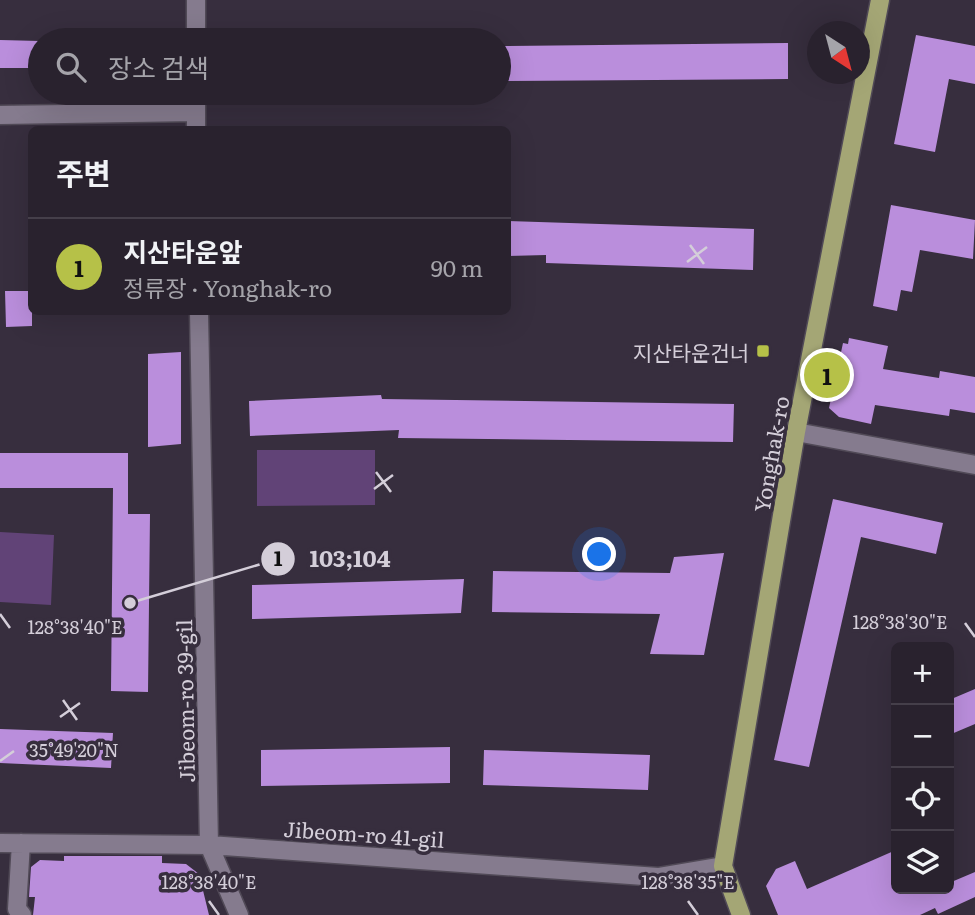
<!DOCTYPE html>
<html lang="ko">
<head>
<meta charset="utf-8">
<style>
	:root { --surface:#29222e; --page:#312a36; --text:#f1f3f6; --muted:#a5a4aa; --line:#453f4a; --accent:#b6c148 }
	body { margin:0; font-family:Literata,"Noto Sans KR",serif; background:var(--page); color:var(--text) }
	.controls { position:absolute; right:21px; bottom:21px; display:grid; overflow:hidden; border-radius:10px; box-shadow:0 7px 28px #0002 }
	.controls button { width:63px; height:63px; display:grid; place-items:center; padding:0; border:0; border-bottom:2px solid var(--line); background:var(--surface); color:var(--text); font:35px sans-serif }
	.compass { position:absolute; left:807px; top:21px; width:63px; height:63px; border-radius:50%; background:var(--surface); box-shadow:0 7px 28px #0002; rotate:144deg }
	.you { position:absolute; left:600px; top:555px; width:24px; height:24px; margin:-18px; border:5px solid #fff; border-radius:50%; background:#1a73e8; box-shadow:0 0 0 10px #1a73e833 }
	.badge { display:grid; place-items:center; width:46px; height:46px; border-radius:50%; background:var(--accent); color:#111; font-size:23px; font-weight:700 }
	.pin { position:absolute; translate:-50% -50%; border:4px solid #fff; box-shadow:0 2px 7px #0006 }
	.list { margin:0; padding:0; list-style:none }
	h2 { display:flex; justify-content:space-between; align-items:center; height:91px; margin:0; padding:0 28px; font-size:30px }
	h2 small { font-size:23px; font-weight:400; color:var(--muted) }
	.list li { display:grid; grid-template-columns:46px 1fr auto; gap:21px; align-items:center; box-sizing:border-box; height:98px; padding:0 28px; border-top:2px solid var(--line) }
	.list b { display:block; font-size:26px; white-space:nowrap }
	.list p { margin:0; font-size:23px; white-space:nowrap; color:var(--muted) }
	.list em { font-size:23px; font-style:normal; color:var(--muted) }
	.icon { flex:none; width:38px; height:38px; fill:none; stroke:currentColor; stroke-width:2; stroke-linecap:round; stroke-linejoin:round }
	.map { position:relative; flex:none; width:975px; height:915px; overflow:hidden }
	.search { position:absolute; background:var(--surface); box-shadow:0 7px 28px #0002; left:28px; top:28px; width:483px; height:77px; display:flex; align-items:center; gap:18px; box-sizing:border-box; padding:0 24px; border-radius:38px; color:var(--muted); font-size:26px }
	.panel { position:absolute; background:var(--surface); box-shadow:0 7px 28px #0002; left:28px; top:126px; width:483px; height:189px; border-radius:10px }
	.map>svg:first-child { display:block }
	.green { fill:#614377 }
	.building { fill:#ba8edc }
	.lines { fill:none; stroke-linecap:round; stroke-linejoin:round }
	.minor-casing { stroke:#514a57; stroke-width:21 }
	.major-casing { stroke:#514a57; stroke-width:21 }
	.minor { stroke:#857b8e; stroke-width:18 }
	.major { stroke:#a4a675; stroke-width:18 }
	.ticks { fill:none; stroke:#d4ced9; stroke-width:2.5 }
	.poi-dot { fill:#b6c148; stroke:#372e3e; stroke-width:2.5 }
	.labels { text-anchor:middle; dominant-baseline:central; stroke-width:7; stroke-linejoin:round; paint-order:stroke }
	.poi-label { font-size:21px; fill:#d4ced9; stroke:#372e3e; text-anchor:end }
	.street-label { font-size:21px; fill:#d4ced9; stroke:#372e3e }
	.ticks-label { font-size:18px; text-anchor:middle; fill:#d4ced9; stroke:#372e3e; stroke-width:7; stroke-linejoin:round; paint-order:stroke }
	.leader { fill:none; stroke:#d4ced9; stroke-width:2.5 }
	.callout-dot { fill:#d4ced9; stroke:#372e3e; stroke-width:2.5 }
	.mark-label { font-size:21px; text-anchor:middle; font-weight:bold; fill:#111 }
	.callout-label { font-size:23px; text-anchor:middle; font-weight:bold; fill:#d4ced9; stroke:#372e3e; stroke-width:7; stroke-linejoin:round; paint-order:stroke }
</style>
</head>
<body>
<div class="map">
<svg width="975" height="915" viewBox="0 0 975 915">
	<rect width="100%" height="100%" fill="#372e3e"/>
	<path class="green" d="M257 450H375V505L257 506Z
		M0 532 54 535 51 605 0 602Z"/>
	<path class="building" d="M916 35 975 46V84L949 79 935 152 894 144Z
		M0 40 40 41V68H0Z
		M788 43V79L499 81V46Z
		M891 205 975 220 973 259 920 250 912 292 901 290 897 311 873 306Z
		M508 221 754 229 753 270 546 263V255L508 256Z
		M5 291H32V326L6 327Z
		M849 338 888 346 883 369 939 378 940 371 975 377V413L950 409 949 416 875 405 871 424 839 417 829 408 843 343 848 344Z
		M181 352V444L148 447V354Z
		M381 395 382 399 734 404 733 442 398 438 399 430 250 436 249 401Z
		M0 453H128V514H150L148 692 111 691 113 488H0Z
		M833 499 943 523 936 554 861 537 809 767 774 760Z
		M724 553 704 655 650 654 660 614 492 612 493 571 670 573 674 557Z
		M464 579 461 613 252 619V585Z
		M975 689V724L949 735V700Z
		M0 729 113 733 111 768 0 763Z
		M450 747V783L261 786V750Z
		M484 750 650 755 648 790 483 785Z
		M896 850V889H949V883L975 872V897L938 914 935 908 920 915H778L766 886 776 869 795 861 807 889Z
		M64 856H162V863L186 864 199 874 209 915H33L35 897H29L31 867 40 860 64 861Z"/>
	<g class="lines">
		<defs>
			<path id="minor" d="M196 40V0
				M196 93V130
				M0 115 196 112
				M199 312 209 845 239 915
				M796 432 975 465
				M0 843 209 845 658 877 723 866
				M21 843 17 909 22 915"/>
			<path id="major" d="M741 915 723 866 796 432 880 0"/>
		</defs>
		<use href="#minor" class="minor-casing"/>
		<use href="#major" class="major-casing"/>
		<use href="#minor" class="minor"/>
		<use href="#major" class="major"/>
	</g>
	<path class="ticks" d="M690 245 704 264M687 262 707 247M376 472 391 492M374 489 393 475M0 614 10 628M965 623 975 637M63 700 77 720M60 717 80 703M0 761 14 751M209 901 219 915M688 901 698 915"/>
	<rect class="poi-dot" x="756" y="344" width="14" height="14" rx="3.5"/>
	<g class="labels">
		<g class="poi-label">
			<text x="749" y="351">지산타운건너</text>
		</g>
		<g class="street-label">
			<text transform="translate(770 454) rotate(-80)">Yonghak-ro</text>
			<text transform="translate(184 701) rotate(-91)">Jibeom-ro 39-gil</text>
			<text transform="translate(364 833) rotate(4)">Jibeom-ro 41-gil</text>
		</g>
	</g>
	<g class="ticks-label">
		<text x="900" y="629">128°38'30"E</text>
		<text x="75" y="634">128°38'40"E</text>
		<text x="74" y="757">35°49'20"N</text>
		<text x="209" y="889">128°38'40"E</text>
		<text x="688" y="889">128°38'35"E</text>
	</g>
	<path class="leader" d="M130 603L278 559"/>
	<g class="callout-dot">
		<circle cx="130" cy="603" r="7"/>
		<circle cx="278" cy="559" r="18"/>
	</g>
	<g class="mark-label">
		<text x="278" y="566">1</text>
	</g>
	<g class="callout-label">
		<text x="350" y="567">103;104</text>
	</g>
</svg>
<div class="controls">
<button>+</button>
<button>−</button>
<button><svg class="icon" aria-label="locate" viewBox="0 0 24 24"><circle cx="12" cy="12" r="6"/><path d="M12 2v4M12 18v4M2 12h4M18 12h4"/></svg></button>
<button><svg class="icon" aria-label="layers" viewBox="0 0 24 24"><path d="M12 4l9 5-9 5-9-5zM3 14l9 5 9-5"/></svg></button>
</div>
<svg class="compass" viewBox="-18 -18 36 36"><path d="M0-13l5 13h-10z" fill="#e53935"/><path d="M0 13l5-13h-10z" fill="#a5a4aa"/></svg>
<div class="you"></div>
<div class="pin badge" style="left:827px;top:375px">1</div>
<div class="search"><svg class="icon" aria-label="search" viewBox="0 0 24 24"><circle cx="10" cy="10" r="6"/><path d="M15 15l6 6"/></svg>장소 검색</div>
<section class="panel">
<h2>주변<small></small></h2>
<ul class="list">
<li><span class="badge">1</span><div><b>지산타운앞</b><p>정류장 · Yonghak-ro</p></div><em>90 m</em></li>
</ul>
</section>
</div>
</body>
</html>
